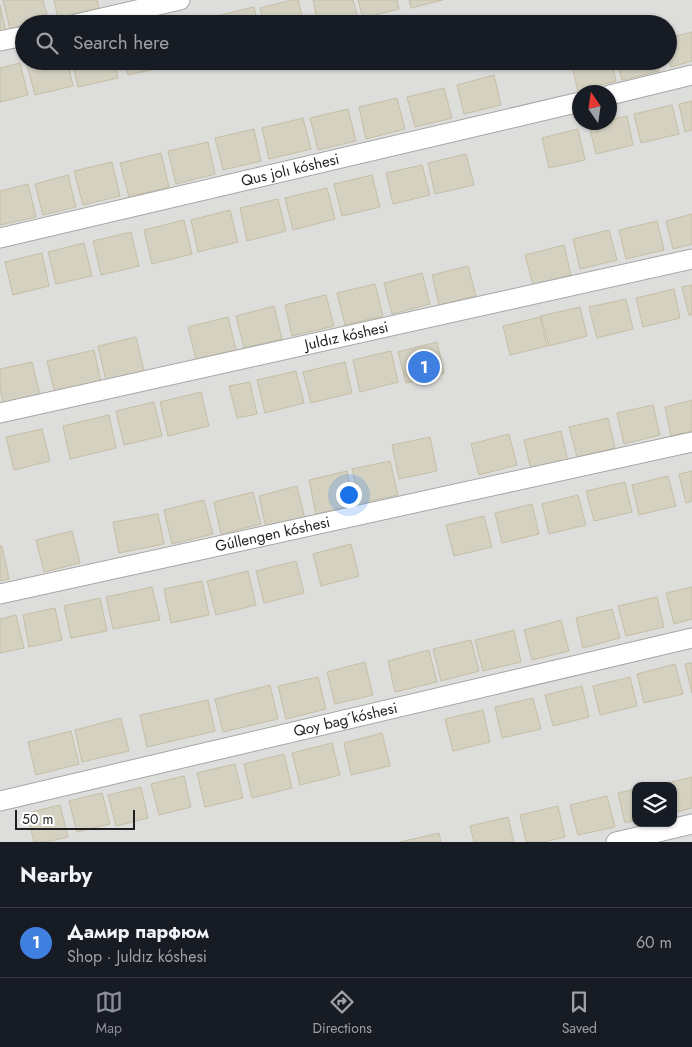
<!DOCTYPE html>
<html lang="en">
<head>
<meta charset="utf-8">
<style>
	:root { --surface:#171b24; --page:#20242c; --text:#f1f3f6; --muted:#9ea1a6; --line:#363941; --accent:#8c9099 }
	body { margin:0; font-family:Jost,sans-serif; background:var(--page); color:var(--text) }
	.controls { position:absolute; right:15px; bottom:15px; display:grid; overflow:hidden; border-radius:10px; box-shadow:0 1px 4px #0004 }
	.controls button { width:45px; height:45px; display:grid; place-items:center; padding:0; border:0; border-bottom:1px solid var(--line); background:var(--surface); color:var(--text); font:25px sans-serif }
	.compass { position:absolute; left:572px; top:85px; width:45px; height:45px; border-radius:50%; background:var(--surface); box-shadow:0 1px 4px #0004; rotate:347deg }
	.scale { position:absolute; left:15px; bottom:12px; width:120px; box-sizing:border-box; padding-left:5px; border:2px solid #1f1f1f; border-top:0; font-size:14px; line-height:18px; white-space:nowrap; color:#1f1f1f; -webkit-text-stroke:4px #fff; paint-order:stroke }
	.you { position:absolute; left:348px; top:494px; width:18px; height:18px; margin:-12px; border:4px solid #fff; border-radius:50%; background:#1a73e8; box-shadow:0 0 0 8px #1a73e833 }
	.badge { display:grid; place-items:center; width:32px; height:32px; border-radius:50%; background:var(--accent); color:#fff; font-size:16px; font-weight:700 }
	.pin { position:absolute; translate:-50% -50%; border:2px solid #fff; box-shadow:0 1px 5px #0006 }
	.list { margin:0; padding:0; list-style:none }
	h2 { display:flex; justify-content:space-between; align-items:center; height:65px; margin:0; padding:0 20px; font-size:21px }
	h2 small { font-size:16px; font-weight:400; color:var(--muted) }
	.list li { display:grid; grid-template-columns:32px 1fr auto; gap:15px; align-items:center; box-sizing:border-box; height:70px; padding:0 20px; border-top:1px solid var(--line) }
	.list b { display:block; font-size:19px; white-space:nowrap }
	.list p { margin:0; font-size:16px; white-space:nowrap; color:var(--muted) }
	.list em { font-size:16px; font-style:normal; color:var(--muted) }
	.icon { flex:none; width:28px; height:28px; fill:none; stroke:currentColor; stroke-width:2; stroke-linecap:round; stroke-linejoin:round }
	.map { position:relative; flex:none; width:692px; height:842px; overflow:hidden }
	.search { position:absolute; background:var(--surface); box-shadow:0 1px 4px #0004; left:15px; right:15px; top:15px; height:55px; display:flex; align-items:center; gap:12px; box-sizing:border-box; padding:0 18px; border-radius:28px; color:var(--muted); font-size:19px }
	.sheet { height:135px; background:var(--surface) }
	nav { display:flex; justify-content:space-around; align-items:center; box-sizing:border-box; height:70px; border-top:1px solid var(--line); background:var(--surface); font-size:14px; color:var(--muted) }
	nav a { display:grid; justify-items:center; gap:2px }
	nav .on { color:var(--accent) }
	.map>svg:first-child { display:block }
	.residential { fill:#dddddc; fill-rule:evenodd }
	.building { fill:#d4d1c1; stroke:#c4bfa5 }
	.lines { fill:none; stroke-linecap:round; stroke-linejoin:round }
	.minor-casing { stroke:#a6a6a6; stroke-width:21 }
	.minor { stroke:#fff; stroke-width:19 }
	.labels { text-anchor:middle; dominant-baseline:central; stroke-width:4.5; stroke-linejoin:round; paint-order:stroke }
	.street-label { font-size:15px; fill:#1f1f1f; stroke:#fff }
</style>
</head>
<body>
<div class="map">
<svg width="692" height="842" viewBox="0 0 692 842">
	<rect width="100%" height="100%" fill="#f0f1e4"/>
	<path class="residential" d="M0 0H692V842H0ZM24 24H668V61H24ZM580 92H610V122H580ZM636 786H673V823H636Z"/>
	<path class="building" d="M3 0H43L48 19 31 24H24V25L10 29Z
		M54 0H97L99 8 58 18Z
		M292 0H298L304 24H264L260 8Z
		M313 0H353L358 18 334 24H318Z
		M358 0H397L399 9 363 18Z
		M409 0H443L411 8Z
		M0 5 6 31 0 32Z
		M254 7 258 24H214L213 17Z
		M692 32V61L671 67 668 56V38Z
		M26 61H67L73 86 35 95Z
		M72 61H114L118 78 78 87Z
		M124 61H167L168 66 128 75Z
		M574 61H611L616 81 578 91 571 62Z
		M617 61H657L659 71 622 80Z
		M20 63 28 95 0 102V68Z
		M494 75 501 105 464 114 457 85Z
		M444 88 452 118 415 127 407 97Z
		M397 98 405 129 366 139 359 107Z
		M692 101V130L685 132 679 104Z
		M672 105 679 134 641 143 634 114Z
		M348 109 356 141 318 150 310 118Z
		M627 116 633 145 596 154 589 125 601 122H610V120Z
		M303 118 311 149 269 159 262 128Z
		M254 129 261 161 223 170 215 138Z
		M578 129 585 160 549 168 542 138Z
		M208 142 215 174 176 184 168 151Z
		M161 153 169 187 129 197 120 163Z
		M466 154 474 185 435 194 428 163Z
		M112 162 120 196 83 205 74 171Z
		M422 165 430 195 393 204 386 173Z
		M68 175 76 207 43 215 35 184Z
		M372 175 380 207 342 216 334 184Z
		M28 184 36 217 0 225V191Z
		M327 188 335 219 293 230 285 198Z
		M278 199 286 231 247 241 240 208Z
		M230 210 238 242 198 252 191 220Z
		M692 214V244L673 249 666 221Z
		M184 220 192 254 152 264 144 230Z
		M657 221 664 250 626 259 619 230Z
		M609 230 617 260 580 269 573 239Z
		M131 232 139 266 101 275 93 241Z
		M84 243 92 276 56 284 48 252Z
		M564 245 571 275 533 285 525 255Z
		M42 253 49 286 13 295 5 262Z
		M468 266 476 296 439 305 432 275Z
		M422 273 430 304 392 314 384 283Z
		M375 284 383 316 345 325 337 293Z
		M692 285V315H689L682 287Z
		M674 289 680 318 643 327 636 298Z
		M326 295 334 326 292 336 285 305Z
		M626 299 633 329 597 338 589 307Z
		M274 306 282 339 244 348 236 316Z
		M580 307 587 336 549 346 541 316Z
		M228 317 236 350 196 359 188 327Z
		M540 317 547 346 510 355 503 326Z
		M136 337 144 371 106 380 98 346Z
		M437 342 444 373 406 383 398 352Z
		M94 350 101 382 55 393 47 361Z
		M391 351 398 382 360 392 353 360Z
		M32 362 40 394 3 403 0 389V369Z
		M345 362 352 393 311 403 303 372Z
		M296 371 304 403 265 413 257 380Z
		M250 382 257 414 237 418 229 386Z
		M201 392 209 426 168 436 160 402Z
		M692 400V431L671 436 665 407Z
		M154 402 162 436 124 445 116 411Z
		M653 405 660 435 624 444 617 413Z
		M109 415 116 448 70 459 63 426Z
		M608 418 615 448 577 457 569 427Z
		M42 429 50 461 14 470 6 437Z
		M561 431 568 461 531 470 524 440Z
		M509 434 517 465 479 475 471 444Z
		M430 437 437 471 399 479 392 445Z
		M390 461 398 495 360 503 352 469Z
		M347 471 354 505 316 514 309 480Z
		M692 471V501L686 503 679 474Z
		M668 476 676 506 639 515 632 485Z
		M625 482 632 512 594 521 586 491Z
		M297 486 305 519 266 528 259 496Z
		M253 492 261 524 221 534 214 502Z
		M578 495 586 525 549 534 542 504Z
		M204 500 213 534 172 544 164 510Z
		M532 504 539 534 502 543 495 513Z
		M158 514 164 544 119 553 113 522Z
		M484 516 492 547 454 556 446 525Z
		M72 531 80 563 44 572 36 540Z
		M351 544 359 576 321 586 313 554Z
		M0 546H2L9 579 0 581Z
		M296 561 304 593 264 603 256 571Z
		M248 571 256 605 216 615 207 581Z
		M202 581 209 615 171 623 164 589Z
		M152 587 160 620 113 629 106 597Z
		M692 587V619L674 624 666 593Z
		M657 597 664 627 626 636 618 606Z
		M100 598 107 631 71 638 64 606Z
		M55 608 62 640 29 647 23 615Z
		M612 609 620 638 583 648 576 618Z
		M16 615 24 648 0 653V619Z
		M561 620 569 651 532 660 524 630Z
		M514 630 521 662 483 671 475 640Z
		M471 640 479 671 441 681 433 649Z
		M429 650 437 682 395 692 388 661Z
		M365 662 373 695 335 704 327 672Z
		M692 663V693L685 664Z
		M675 664 683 694 644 703 637 674Z
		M318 677 326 709 286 719 278 686Z
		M630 677 637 706 600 715 593 686Z
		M270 685 278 719 223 732 215 699Z
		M582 686 589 717 553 726 545 695Z
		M533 698 541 729 502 738 495 707Z
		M208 700 215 731 147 747 140 715Z
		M483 710 490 742 453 751 445 719Z
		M121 718 129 751 82 762 75 730Z
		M71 731 79 764 36 775 28 742Z
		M382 733 390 766 351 775 344 743Z
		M332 743 340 775 300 785 292 753Z
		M284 754 292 788 252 798 244 764Z
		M235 764 243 798 205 807 197 773Z
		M184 776 191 807 159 815 151 784Z
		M692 777V808L673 813V786H665L664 784Z
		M141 787 148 818 116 826 108 795Z
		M636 789V820L625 823 618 793Z
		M102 793 110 824 77 832 69 801Z
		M607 796 615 827 578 835 570 805Z
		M60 805 68 837 46 842H34L27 813Z
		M558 806 565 837 544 842H526L520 815Z
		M508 817 514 842H474L470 826Z
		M439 833 441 842H400Z"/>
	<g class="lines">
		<defs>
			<g id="minor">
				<path d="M76 24 180 0"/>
				<path d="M0 41 24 36"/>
				<path d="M610 95 692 75"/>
				<path id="s1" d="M0 238 580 102"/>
				<path id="s2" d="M0 413 692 259"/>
				<path id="s3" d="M0 594 692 442"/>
				<path id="s4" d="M0 801 692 638"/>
				<path d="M616 842 692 824"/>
			</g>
		</defs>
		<use href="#minor" class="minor-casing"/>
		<use href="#minor" class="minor"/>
	</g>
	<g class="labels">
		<g class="street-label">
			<text stroke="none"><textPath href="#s1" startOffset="298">Qus jolı kóshesi</textPath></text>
			<text stroke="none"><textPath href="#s2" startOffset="355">Juldız kóshesi</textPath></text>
			<text stroke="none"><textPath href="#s3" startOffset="279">Gúllengen kóshesi</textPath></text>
			<text stroke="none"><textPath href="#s4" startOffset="355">Qoy baǵ kóshesi</textPath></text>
		</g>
	</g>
</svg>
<div class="controls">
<button><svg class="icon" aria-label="layers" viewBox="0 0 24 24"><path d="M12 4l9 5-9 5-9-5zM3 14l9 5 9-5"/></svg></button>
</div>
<svg class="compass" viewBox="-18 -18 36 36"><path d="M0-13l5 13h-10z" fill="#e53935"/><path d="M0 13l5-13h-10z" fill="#9ea1a6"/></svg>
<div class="scale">50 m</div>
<div class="you"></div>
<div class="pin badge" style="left:424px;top:367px;background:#3f7fe0">1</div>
<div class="search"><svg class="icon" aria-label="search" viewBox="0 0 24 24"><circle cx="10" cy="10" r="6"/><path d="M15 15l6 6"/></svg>Search here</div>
</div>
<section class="sheet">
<h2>Nearby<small></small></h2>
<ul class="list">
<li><span class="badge" style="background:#3f7fe0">1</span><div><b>Дамир парфюм</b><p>Shop · Juldız kóshesi</p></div><em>60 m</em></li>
</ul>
</section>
<nav>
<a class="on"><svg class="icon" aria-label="map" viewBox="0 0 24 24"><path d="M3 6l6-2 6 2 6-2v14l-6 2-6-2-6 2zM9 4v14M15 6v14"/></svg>Map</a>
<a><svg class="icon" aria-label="directions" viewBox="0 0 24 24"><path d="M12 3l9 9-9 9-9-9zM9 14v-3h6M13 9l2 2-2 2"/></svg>Directions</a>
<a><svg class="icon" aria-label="saved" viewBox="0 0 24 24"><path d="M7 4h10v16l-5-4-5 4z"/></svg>Saved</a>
</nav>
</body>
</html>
